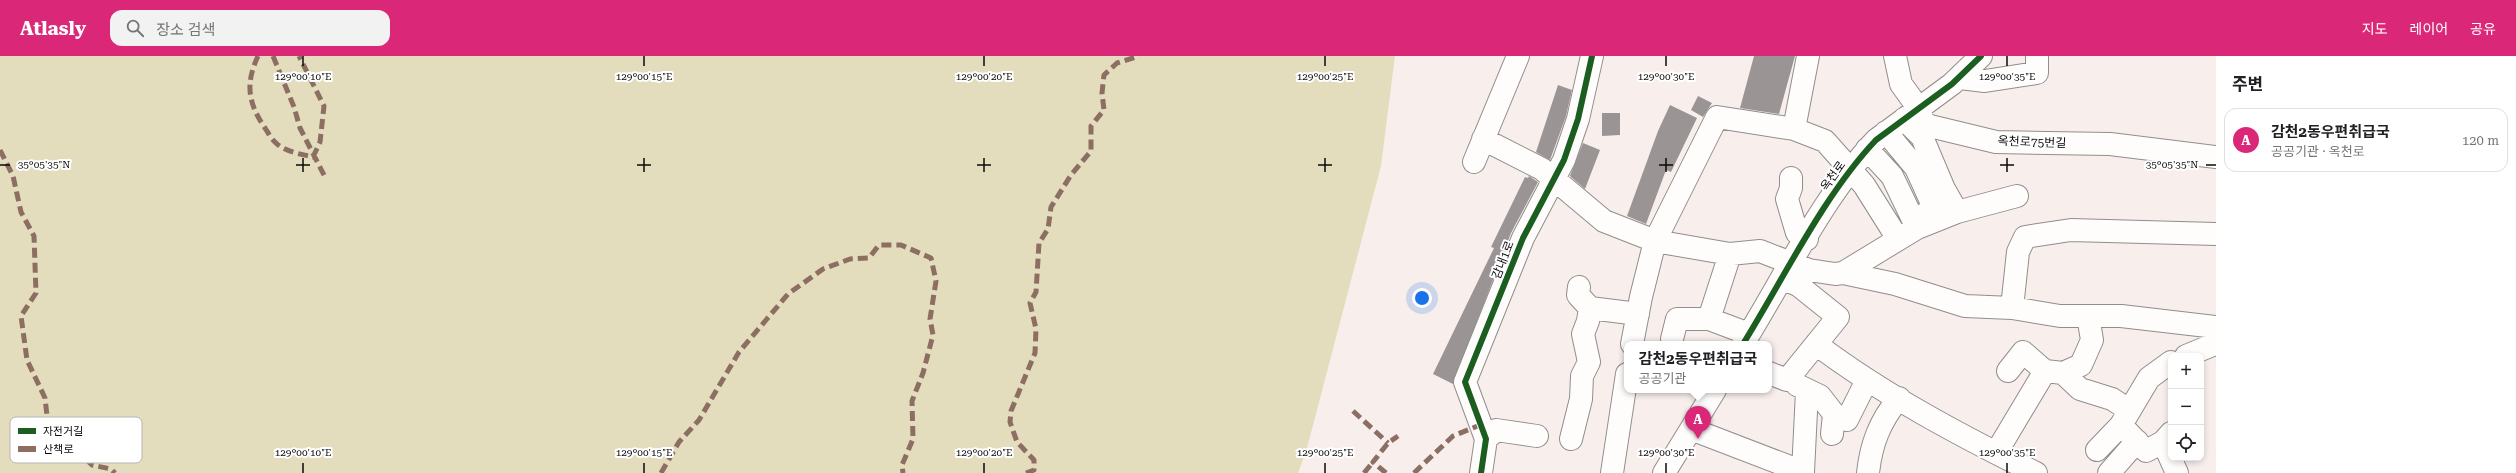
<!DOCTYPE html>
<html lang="ko">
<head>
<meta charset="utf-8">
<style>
	:root { --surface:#fff; --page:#f2f2f2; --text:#202124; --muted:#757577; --line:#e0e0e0; --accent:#db2777 }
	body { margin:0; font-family:"Roboto Serif","Noto Sans KR",serif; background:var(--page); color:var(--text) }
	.controls { position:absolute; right:12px; bottom:12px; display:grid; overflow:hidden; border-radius:8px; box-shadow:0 2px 6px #0003 }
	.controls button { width:36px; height:36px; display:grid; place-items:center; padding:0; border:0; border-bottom:1px solid var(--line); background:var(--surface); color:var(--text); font:20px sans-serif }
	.you { position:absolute; left:1422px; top:242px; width:14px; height:14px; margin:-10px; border:3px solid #fff; border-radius:50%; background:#1a73e8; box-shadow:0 0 0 6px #1a73e833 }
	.badge { display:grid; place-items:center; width:26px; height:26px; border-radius:50%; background:var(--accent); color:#fff; font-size:13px; font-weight:700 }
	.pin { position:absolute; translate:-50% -33px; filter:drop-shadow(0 1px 2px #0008) }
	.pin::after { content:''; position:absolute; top:21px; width:14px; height:12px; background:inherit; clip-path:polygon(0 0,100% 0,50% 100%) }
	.popup { position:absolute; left:1624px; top:285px; width:148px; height:52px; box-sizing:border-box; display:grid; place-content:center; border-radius:8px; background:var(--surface); filter:drop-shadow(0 1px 3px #0005); font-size:13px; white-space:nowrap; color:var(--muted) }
	.popup b { font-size:15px; color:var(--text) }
	.popup::after { content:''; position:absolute; left:50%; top:100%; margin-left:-8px; border:8px solid transparent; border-top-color:var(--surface) }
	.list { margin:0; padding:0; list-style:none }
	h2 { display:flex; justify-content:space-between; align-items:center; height:52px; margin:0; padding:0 16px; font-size:17px }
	h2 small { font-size:13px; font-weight:400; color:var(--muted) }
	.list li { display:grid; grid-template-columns:26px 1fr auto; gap:12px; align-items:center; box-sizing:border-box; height:64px; margin:0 8px 8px; padding:0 8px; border:1px solid var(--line); border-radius:12px }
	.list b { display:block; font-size:15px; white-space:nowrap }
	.list p { margin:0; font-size:13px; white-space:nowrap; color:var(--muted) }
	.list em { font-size:13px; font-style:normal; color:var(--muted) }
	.icon { flex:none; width:22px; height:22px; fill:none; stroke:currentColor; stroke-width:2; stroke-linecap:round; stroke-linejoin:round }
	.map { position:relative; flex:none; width:2216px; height:417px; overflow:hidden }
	header { display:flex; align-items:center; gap:24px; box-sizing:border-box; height:56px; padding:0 20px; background:var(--accent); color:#fff }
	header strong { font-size:19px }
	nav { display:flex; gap:22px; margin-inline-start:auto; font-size:14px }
	.search { width:280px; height:36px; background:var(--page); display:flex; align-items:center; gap:10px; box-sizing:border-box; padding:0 14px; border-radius:12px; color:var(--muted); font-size:15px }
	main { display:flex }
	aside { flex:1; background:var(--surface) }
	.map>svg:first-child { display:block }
	.forest { fill:#e4ddbd }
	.building { fill:#9a9594 }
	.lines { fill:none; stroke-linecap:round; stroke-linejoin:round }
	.minor-casing { stroke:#918d8c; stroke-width:24 }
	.minor { stroke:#fefdfc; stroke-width:22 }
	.quiet { stroke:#8d6e63; stroke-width:5; stroke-dasharray:10 5; stroke-linecap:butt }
	.cycleway-casing { stroke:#fff; stroke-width:8 }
	.cycleway { stroke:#1b5e20; stroke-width:6 }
	.ticks { fill:none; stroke:#0a0a0a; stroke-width:1.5 }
	.labels { text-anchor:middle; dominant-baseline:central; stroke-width:4; stroke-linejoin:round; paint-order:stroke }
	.street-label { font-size:12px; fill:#0a0a0a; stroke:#fff }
	.key { fill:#fff; stroke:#b6b6b6; stroke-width:1 }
	.key-label { font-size:11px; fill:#0a0a0a }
	.ticks-label { font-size:10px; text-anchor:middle; fill:#0a0a0a; stroke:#fff; stroke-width:4; stroke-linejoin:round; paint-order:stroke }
</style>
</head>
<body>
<header>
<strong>Atlasly</strong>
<div class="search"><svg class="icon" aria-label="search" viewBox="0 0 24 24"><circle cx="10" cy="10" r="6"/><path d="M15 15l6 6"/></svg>장소 검색</div>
<nav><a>지도</a><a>레이어</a><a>공유</a></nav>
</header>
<main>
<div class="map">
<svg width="2216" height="417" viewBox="0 0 2216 417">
	<rect width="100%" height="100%" fill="#f8efed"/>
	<path class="forest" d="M0 0H1395L1381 110 1306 396 1298 417H0Z"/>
	<path class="building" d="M1754 0H1795L1779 58 1740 52Z
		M1558 29 1572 34 1566 60 1550 104 1536 96Z
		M1698 40 1712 47 1703 61 1691 54Z
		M1670 49 1697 62 1671 116 1666 114 1646 168 1627 160 1658 75Z
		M1602 57H1620V79L1602 80Z
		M1583 87 1600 94 1585 133 1570 120Z
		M1529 120 1538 126 1511 177 1453 328 1433 318 1494 192 1491 191 1525 121 1528 122Z"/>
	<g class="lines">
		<defs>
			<path id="minor" d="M1895 0 1901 28 1919 53 1924 68 1934 71 1996 86 2110 88 2216 101
				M1960 22 1985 25 2037 17V0
				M1904 63 1922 81 1944 133 1957 156 2017 140
				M1794 73 1808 0
				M1886 76 1916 112 1934 152 1925 158 1932 166
				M1483 83 1542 113 1604 165 1655 185 1730 198 1760 195 1809 214 1835 218 1843 217 1895 228 1965 250 2012 252 2060 260H2121L2216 271
				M1867 93 1892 120 1917 172
				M1474 106 1518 0
				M1791 122V132L1787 143 1797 177 1807 183
				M1843 217 1917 172 1957 156
				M1590 252 1638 258
				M2012 252 2018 196 2025 181 2071 174 2216 178
				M1709 263 1730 198
				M1672 283 1677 263H1709L1749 278
				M1632 288 1641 241 1655 185 1717 61 1794 73 1825 85 1864 129 1898 183
				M1743 288C1784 222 1823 140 1876 84L1952 28 1981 0
				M1816 288C1882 338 1961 380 2036 417
				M2186 300 2215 288 2216 281
				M2171 306 2149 322 2121 369 2146 395 2163 386 2171 377
				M2008 315 2023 296 2045 315
				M1769 317 1787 324 1838 261 1798 229 1782 223
				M2063 317 2081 309 2092 284 2088 260
				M1797 329 1820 340 1834 358 1847 364 1867 324
				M1691 373 1803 416 1807 335
				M1832 378 1834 358
				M1486 383 1496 374 1537 380
				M1571 383 1581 343 1582 320 1589 306 1583 278 1588 265 1590 252 1578 239 1579 231
				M2163 386 2177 417
				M2097 394 2121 369
				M1996 397 2045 315 2063 317 2080 333 2112 343 2129 354
				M1481 417 1486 383 1465 326 1523 182 1564 104 1578 63 1592 0
				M1612 417 1627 318
				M1664 417 1715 334
				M1868 417C1871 388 1880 365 1899 342
				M2109 417 2137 385"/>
		</defs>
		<use href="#minor" class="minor-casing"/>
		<use href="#minor" class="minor"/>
		<path class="quiet" d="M258 0C245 28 248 47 265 72 268 76 271 83 276 87 285 96 301 98 313 101L320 86 324 50 299 0
			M273 0 294 51 300 72 326 123
			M0 94 13 120 21 156 34 180 36 237 21 260 27 304 45 342 49 377 67 386 92 409 111 413 115 417
			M1353 355 1388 387
			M661 417 679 386 699 364 739 296 788 238 823 213 850 203 869 202 879 189H901L931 202 936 225 930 263 933 279 923 317 912 345 913 383 902 409 903 417
			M1026 417 1034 414V404L1017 386 1010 366 1011 355 1035 297 1036 273 1030 247 1036 236 1039 187 1048 173 1051 151 1071 119 1091 95V70L1104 54 1102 37 1104 19 1117 7 1139 0
			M1364 417 1373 406
			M1386 417 1373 406 1388 387 1398 380
			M1414 417 1453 380 1480 369"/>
		<defs>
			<path id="cycleway" d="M1743 288C1784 222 1823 140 1876 84L1952 28 1981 0
				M1481 417 1486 383 1465 326 1523 182 1564 104 1578 63 1592 0"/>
		</defs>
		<use href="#cycleway" class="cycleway-casing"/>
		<use href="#cycleway" class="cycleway"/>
	</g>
	<path class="ticks" d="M303 0V10M644 0V10M984 0V10M1325 0V10M1666 0V10M2007 0V10M303 102V116M644 102V116M984 102V116M1325 102V116M1666 102V116M2007 102V116M0 109H10M296 109H310M637 109H651M977 109H991M1318 109H1332M1659 109H1673M2000 109H2014M2206 109H2216M303 407V417M644 407V417M984 407V417M1325 407V417M1666 407V417M2007 407V417"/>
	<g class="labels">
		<g class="street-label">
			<text transform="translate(2032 86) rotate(2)">옥천로75번길</text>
			<text transform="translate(1833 120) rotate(-55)">옥천로</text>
			<text transform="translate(1503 204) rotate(-69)">감내1로</text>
		</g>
	</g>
	<rect x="10" y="361" width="132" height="46" rx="6" class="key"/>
	<rect x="18" y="372" width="18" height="6" fill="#1b5e20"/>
	<rect x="18" y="390" width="18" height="6" fill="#8d6e63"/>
	<g class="key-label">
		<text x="43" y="379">자전거길</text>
		<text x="43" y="397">산책로</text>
	</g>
	<g class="ticks-label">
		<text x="303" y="24">129°00'10"E</text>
		<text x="644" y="24">129°00'15"E</text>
		<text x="984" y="24">129°00'20"E</text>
		<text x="1325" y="24">129°00'25"E</text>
		<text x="1666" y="24">129°00'30"E</text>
		<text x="2007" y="24">129°00'35"E</text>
		<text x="44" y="112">35°05'35"N</text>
		<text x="2172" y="112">35°05'35"N</text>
		<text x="303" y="400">129°00'10"E</text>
		<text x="644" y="400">129°00'15"E</text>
		<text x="984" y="400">129°00'20"E</text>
		<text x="1325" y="400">129°00'25"E</text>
		<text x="1666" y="400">129°00'30"E</text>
		<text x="2007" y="400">129°00'35"E</text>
	</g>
</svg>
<div class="controls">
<button>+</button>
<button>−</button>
<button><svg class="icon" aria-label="locate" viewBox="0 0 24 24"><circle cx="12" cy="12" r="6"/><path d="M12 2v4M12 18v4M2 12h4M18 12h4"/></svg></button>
</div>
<div class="you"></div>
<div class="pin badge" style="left:1698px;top:383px">A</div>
<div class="popup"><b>감천2동우편취급국</b>공공기관</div>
</div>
<aside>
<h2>주변<small></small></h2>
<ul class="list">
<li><span class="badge">A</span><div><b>감천2동우편취급국</b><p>공공기관 · 옥천로</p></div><em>120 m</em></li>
</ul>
</aside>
</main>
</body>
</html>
